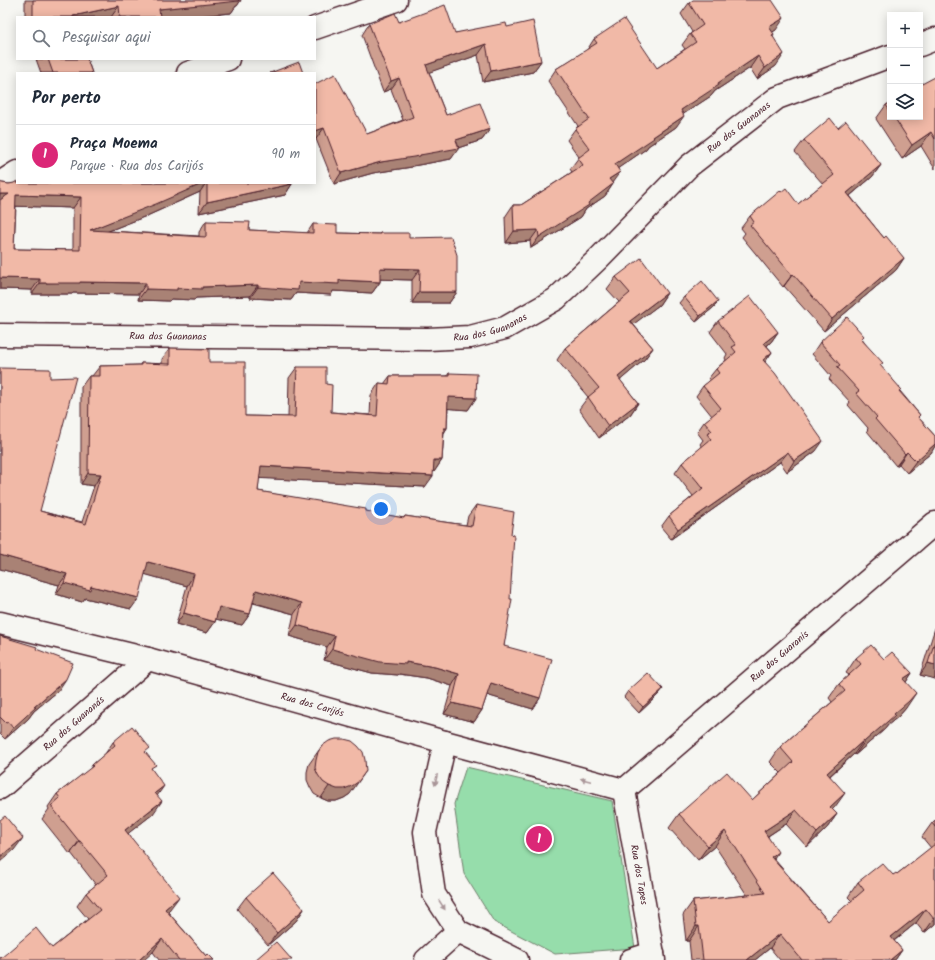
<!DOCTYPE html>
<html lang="pt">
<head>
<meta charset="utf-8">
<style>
	:root { --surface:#fff; --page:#f6f6f7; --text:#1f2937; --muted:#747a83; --line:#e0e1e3; --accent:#db2777 }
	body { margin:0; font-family:Kalam,sans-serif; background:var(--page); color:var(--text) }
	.controls { position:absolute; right:12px; top:12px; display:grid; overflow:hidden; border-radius:0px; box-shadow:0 2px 10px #0003 }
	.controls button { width:36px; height:36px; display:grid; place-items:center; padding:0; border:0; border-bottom:1px solid var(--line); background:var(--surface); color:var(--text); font:20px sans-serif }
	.you { position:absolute; left:381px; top:509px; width:14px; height:14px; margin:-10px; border:3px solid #fff; border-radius:50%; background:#1a73e8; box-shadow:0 0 0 6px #1a73e833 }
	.badge { display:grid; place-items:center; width:26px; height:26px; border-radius:50%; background:var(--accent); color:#fff; font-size:13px; font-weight:700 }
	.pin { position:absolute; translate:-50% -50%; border:2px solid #fff; box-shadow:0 1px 4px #0006 }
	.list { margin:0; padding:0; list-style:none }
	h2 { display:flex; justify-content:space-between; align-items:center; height:52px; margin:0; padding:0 16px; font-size:17px }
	h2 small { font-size:13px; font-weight:400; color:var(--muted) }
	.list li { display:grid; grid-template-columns:26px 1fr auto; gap:12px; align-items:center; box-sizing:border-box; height:60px; padding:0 16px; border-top:1px solid var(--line) }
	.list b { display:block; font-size:15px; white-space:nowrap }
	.list p { margin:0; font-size:13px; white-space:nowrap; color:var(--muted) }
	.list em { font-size:13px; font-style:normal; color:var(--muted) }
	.icon { flex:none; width:22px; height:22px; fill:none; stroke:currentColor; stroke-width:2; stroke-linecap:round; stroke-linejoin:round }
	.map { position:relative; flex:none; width:935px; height:960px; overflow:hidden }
	.search { position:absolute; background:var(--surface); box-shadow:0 2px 10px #0003; left:16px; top:16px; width:300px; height:44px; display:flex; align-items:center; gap:10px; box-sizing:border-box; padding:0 14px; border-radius:0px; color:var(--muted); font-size:15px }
	.panel { position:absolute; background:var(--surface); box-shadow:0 2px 10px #0003; left:16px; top:72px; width:300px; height:112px; border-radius:0px }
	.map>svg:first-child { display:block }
	.green { fill:#96ddab; stroke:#707e6b }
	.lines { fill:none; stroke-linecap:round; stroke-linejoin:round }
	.street-casing { stroke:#4a1f2b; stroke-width:25 }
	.street { stroke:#f6f6f2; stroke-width:22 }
	.wall { fill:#cf9f90; stroke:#4a1f2b; fill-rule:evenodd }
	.shaded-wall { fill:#a98275; stroke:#4a1f2b }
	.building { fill:#f1b9a7; stroke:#4a1f2b; fill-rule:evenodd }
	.oneway { fill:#a99598 }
	.labels { text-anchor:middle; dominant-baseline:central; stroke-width:3; stroke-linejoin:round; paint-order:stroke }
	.street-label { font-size:10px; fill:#4a1f2b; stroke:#f6f6f2 }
</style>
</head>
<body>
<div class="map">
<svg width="935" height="960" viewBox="0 0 935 960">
	<rect width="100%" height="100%" fill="#f6f6f2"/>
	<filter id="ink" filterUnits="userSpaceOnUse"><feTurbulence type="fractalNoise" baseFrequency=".025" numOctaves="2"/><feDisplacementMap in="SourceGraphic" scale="8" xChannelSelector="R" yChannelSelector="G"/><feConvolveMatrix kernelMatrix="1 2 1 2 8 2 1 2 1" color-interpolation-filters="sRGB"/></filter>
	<g filter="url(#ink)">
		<path class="green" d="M466 767 612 801 635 948 555 954 494 922 464 874 454 804Z"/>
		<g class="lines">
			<defs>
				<g id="street">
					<path d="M315 28 396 0"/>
					<path d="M920 45 935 39"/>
					<path d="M188 73 228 59"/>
					<path d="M0 183 17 172"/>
					<path id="s1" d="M0 335 428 339 470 337 505 328 556 299 599 258 689 166 777 98 890 56"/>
					<path id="s2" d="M0 623 148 659 445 742 624 790"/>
					<path d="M445 742 425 832 434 894 458 931 517 960"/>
					<path id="s3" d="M0 788 148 659"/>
					<path id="s4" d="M624 790 935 523"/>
					<path id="s5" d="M624 790 654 960"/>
					<path d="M426 960 458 931"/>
					<path d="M631 960 653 953"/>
				</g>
			</defs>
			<use href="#street" class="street-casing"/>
			<use href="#street" class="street"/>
		</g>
		<path class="wall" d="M25 0H241L237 6H236L231 13 186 17H25Z
			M689 3 776 30 772 32 774 34 773 36 776 66 757 79 750 68 715 91 711 96 683 114 676 127 648 146 646 149 618 168 612 183 613 184 605 196 586 209 581 217 531 248 530 241 506 243 505 217 513 205H521L572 172 570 169 579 157 567 140 575 129 578 126 548 81 556 69 587 50 594 39 657 68 685 49 682 45 690 34 692 32 681 14Z
			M399 22 455 33 507 27 541 61 533 72 483 82 478 55 429 72 446 115 490 129 482 140 458 148 451 159 413 166 412 167 373 173 334 184 316 139 315 84 367 134 403 120 391 89 383 92 362 35 369 24Z
			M36 59H87L92 73H41Z
			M935 77V169L921 146 902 159 876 119 886 105 890 103V117H920Z
			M838 128 881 165 872 177 850 196 884 238 904 258 896 270 824 331 784 286 783 287 742 237 745 233 741 228 750 216 781 192 798 204 823 184 795 152 804 140Z
			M2 183 9 184 17 183H292V184L285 195 199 213 200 192 149 215 108 231 199 236V232L206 221 249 230 307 233 313 224 337 233 379 234 380 233 409 238 457 292 449 303H412V280L380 279V282L372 293 333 291 331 295 296 293 291 300 250 298V296L196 298 194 300 171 299 169 301 138 300 139 294 73 293 72 294H32V290L0 289ZM16 206 73 208V250L14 249Z
			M616 277 667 293 659 305 633 324 653 348 644 360 620 380 638 403 630 415 599 438 579 409 588 397 557 360 565 348 619 302 607 289Z
			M684 297 718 301 714 307 696 322 679 303Z
			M718 321 778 332 771 342 767 346 772 352 765 362 816 451 787 472 780 462 671 539 661 527 669 516 693 496 675 473 682 463 702 447 700 444 703 440 697 432 704 422 712 416 696 396 703 386 710 381 708 379 716 369 726 360 725 358 727 354 710 332Z
			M862 339 880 366 900 391 920 415 918 417 935 436V446L931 453 907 473 899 464 896 466 867 431 868 428 848 405 850 402 829 379 831 376 812 354 820 342Z
			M170 348 209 362 245 416 288 417 289 378 297 367 326 384 331 412 370 415 371 395 379 383 384 384 390 376H447L449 373 476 398 468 410 448 408 447 428 444 433 442 460 434 472 433 471 425 487 259 478 258 491 403 518 405 516 444 522 466 525 468 516 476 505 511 534 504 646 540 698 533 709 487 695 482 710 474 722 444 714 452 686 427 678 399 674 398 675 372 673 324 660 327 647 289 636 294 614 253 603 250 614 242 625 216 619 215 622 207 633 176 624 187 586 145 574 131 609 85 598 82 602 56 594 59 585 0 569V368L40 511 82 522 94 486 81 484V387L89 376H92L100 366 140 365 141 363 162 364V359Z
			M935 628V679L920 675Z
			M0 636 36 649 58 691 34 711 28 719 5 739 0 734Z
			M856 658 884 659 912 673 906 682V708L899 716 888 725 885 729 855 755 854 754 830 776 835 807 832 809 837 814 827 828 807 847 786 824 768 836 774 859 828 921 852 901 848 897 858 882 897 874 931 848 922 837 932 823 935 820V924L924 933 916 923 894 941 902 950 895 960H780L770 948 755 960H691L689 941H686L683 915 693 901 747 895 715 846 698 860 669 828 679 814 752 800 781 773 770 762 780 747 832 702 829 698 839 684 849 675 846 673Z
			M663 689 658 695 639 713 624 697 628 691Z
			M113 742 146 753 152 770 157 796 153 814 128 833 170 909 168 912 206 956 214 960H159L153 952 1 958 52 948 88 919 77 906 86 893 96 885 71 853 70 854 42 819 49 809 48 807 57 794 90 769 92 765 105 754Z
			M322 746 350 794 344 798 336 801H328L321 798 314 794 310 787 307 780V772L309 764Z
			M246 897 304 909 296 921 268 945 237 909Z"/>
		<path class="shaded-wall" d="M235 0H241L237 6H236L231 13 186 17H153L159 9Z
			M119 6 111 17H72L73 16Z
			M784 18 776 30 761 39 769 27Z
			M486 44 478 55 419 76 426 65Z
			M784 54 776 66 757 79 765 68Z
			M758 56 750 68 715 91 711 96 673 121 681 110 718 83Z
			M541 61 533 72 483 82 491 71Z
			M399 78 391 89 383 92 391 81Z
			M684 116 676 127 648 146 646 149 607 176 615 164 653 137Z
			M324 128 316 139H315V131Z
			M490 129 482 140 458 148H459L451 159 413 166 412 167 373 173 334 184 341 173 381 162 420 155 456 140Z
			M931 132 921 146 902 159 912 145Z
			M881 165 872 177 839 205 847 193Z
			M620 172 612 183 601 191 609 179Z
			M204 183H206L200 192 149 215 83 241 90 230Z
			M292 184 285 195 199 213 207 202Z
			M613 184 605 196 586 209 581 217 531 248 539 237Z
			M0 194H9L0 205Z
			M16 195 81 197 73 208 8 206Z
			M538 230 530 241 506 243 514 231Z
			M904 258 896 270 824 331 832 319Z
			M380 268 420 269 412 280 372 279Z
			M793 274 784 286 783 287 792 275Z
			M0 278 40 279 32 290 0 289Z
			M339 280 380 282 372 293 333 291 331 295 296 293 291 300 250 298 258 287 299 282Z
			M80 282 146 283 139 294 73 293 72 294H32L40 283Z
			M258 285 250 296 196 298 194 300 171 299 169 301 138 300 146 289Z
			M419 292H457L449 303H412Z
			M667 293 659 305 622 333 630 321Z
			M718 301 714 307 696 322 700 316Z
			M778 332 771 342 757 354 764 343Z
			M653 348 644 360 610 389 618 377Z
			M772 352 765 362 763 360Z
			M448 397 476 398 468 410 440 408Z
			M638 403 630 415 599 438 608 426Z
			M444 428H447L439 440Z
			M823 441 816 451 787 472 794 461Z
			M935 444V446L931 453 907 473 916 461Z
			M788 452 780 462 671 539 678 529Z
			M907 452 899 464 896 466 905 454Z
			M434 460H442L434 472 426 471Z
			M261 466 433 476 425 487 253 478Z
			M88 473 101 474 94 486 81 484Z
			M0 555 67 574 59 585 0 569Z
			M148 562 194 574 187 586 140 573Z
			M64 583 91 586 139 598 131 609 85 598 82 602 56 594Z
			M256 590 302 603 294 614 248 601Z
			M219 607 250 614 242 625 211 618Z
			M184 613 215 622 207 633 176 624Z
			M297 625 335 636 327 647 289 636Z
			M332 649 435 667 459 674 452 686 427 678 399 674 398 675 372 673 324 660Z
			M928 663 935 665V679L920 675Z
			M912 673 902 688 903 679Z
			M66 679 58 691 34 711 28 719 5 739 13 728 34 707Z
			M491 683 540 698 533 709 483 694Z
			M663 689 658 695 639 713 643 707Z
			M916 693 906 708 899 716 888 725 885 729 855 755 865 741Z
			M452 703 482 710 474 722 444 714Z
			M864 740 854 754 817 787 827 773Z
			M366 771 350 794 344 798 336 801H328L321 798 329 786Z
			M164 786 155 799V793Z
			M845 793 835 807 820 821 830 807Z
			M162 801 153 814 116 843 125 830Z
			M796 810 786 824 754 845 764 831Z
			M837 814 827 828 807 847 817 833Z
			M725 831 715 846 698 860 708 846Z
			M23 838 14 850 0 862V857Z
			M79 841H80L70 854Z
			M778 852 768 867 771 857Z
			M179 897 170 909 156 922 165 909Z
			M304 909 296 921 268 945 277 933Z
			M926 909 916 923 881 951 891 937Z
			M935 918V924L924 933 934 919Z
			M696 926H699L689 941H686Z
			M780 934 770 948 755 960H747Z
			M162 939 153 952 144 960H139Z
			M902 950 895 960H890Z"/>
		<path class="building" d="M33 0H238L239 1 159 9 160 17H120L119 6 73 16V17H33Z
			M693 0H772L784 18 769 27 774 34 772 35 784 54 765 68 758 56 718 83 719 85 681 110 684 116 653 137 654 138 615 164 620 172 609 179 613 184 588 203 589 205 539 237 538 230 514 231 513 205H521L583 165 578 158 590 149 575 129 589 119 556 69 597 43 594 39 624 19 657 68 696 42 690 34 703 25 689 3Z
			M445 5 455 33 506 23 507 27 533 21 541 61 491 71 486 44 426 65 446 115 480 103 490 129 456 140 459 148 420 155V156L381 162 341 173 324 128 315 131V84L335 74 367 134 413 117 399 78 391 81 369 24 395 13 399 22Z
			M48 59H87L92 73H53Z
			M299 62 303 73H270Z
			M935 77V139L931 132 912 145 894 117H920V85Z
			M890 103V111L886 105Z
			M830 118 838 128 846 121 881 165 847 193 884 238 886 236 904 258 832 319 793 274 792 275 750 225 754 222 750 216 780 191 781 192 786 188 798 204 834 175 804 140Z
			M17 181V183H204L156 204 90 230 206 237V221L250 222 249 230 313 233V224L337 225V233L380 234V233H409V238L451 237 457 255V292H419L420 269 380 268V282L339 280V284L299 282 298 290 258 287V285L202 287V289L177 288V290L146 289V283L80 282V283H40V279L0 278V200L9 194H0V182L2 183 9 184 14 183ZM16 195 81 197 80 250 14 249Z
			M207 183H292V184L207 202Z
			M641 258 667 293 630 321 653 348 618 377 638 403 608 426 588 397 599 388 565 348 630 293 616 277Z
			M702 281 718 301 700 316 684 297Z
			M750 296 778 332 764 343 772 352 763 360 775 373 823 441 794 461 788 452 678 529 669 516 703 488 682 463 711 439 707 434 712 431 704 422 721 408 703 386 719 373 716 369 736 352 732 347 736 345 718 321Z
			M847 317 864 336 861 339 883 363 880 365 901 389 899 391 920 415 918 417 935 436V444L916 461 907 452 905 454 875 419 877 417 856 393 859 391 837 367 840 365 820 342Z
			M170 348 209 349V362H245V416L295 417 297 367H326V384L332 385 331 412 377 416 379 383 389 384 390 376H449V373L477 374 476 398 448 397 447 428H444L442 460H434L433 476 261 466 258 491 366 509V511L404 518 405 516 444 522 472 526 476 505 514 512 511 534 514 535 510 599H512L504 646 552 659 540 698 491 683 482 710 452 703 459 674 435 667 406 662V664L380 662 332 649 335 636 297 625 302 603 256 590 250 614 219 607 215 622 184 613 194 574 148 562 139 598 91 586 90 590 64 583 67 574 0 555V368L50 369V378L76 377 40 511 86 524 101 474 88 473 89 376H100V366L141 365V363L170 364Z
			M0 636 37 647 36 649 73 663 66 679 34 707H36L13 728 8 722 6 723 0 717Z
			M935 641V665L928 663Z
			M871 645 884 659 892 652 912 673 903 679 916 693 909 701 894 714 895 715 865 741 864 740 827 773 845 793 830 807 837 814 817 833 796 810 764 831 778 852 771 857 828 921 864 890 858 882 882 863 893 875 896 873 897 874 935 844V918L934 919 926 909 891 937 902 950 890 960H802L780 934 747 960H703L699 926H696L693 901 765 893 725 831 708 846 679 814 727 772 752 800 793 762 780 747 845 691 839 684 861 664 856 658Z
			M648 673 663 689 643 707 628 691Z
			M132 726 150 748 145 752 156 765 151 768 164 786 155 793 162 801 125 830 179 897 165 909 206 956 208 954 214 960H179L162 939 139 960H0V956L1 958 36 928 52 948 100 910 86 893 108 875 80 841H79L51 806 60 798 57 794 93 766 92 765 115 745 113 742Z
			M336 739H344L352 741 358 746 363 752 365 760 366 771 358 782 352 786 344 789H337L329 786 323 782 318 775 315 768 316 760 318 752 322 746 329 741Z
			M5 816 23 838 0 857V820Z
			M935 820V827L932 823Z
			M273 873 304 909 277 933 246 897Z
			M276 942 292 960H255Z"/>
		<defs><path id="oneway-solid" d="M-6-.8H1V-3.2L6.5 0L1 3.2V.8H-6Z"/></defs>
		<g class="oneway">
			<use href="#oneway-solid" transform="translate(436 780) rotate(103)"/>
			<use href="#oneway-solid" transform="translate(586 780) rotate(-165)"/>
			<use href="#oneway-solid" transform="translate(442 905) rotate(57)"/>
		</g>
	</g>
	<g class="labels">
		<g class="street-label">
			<text stroke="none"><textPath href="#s1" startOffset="816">Rua dos Guananas</textPath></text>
			<text stroke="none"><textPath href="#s1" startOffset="492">Rua dos Guananas</textPath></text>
			<text stroke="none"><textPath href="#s1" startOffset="168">Rua dos Guananas</textPath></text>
			<text stroke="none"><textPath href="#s4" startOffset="205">Rua dos Guaranis</textPath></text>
			<text stroke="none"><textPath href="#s2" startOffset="323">Rua dos Carijós</textPath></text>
			<text stroke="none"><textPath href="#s3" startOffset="98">Rua dos Guananás</textPath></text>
			<text stroke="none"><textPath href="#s5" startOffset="86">Rua dos Tapes</textPath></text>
		</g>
	</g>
</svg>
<div class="controls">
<button>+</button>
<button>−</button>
<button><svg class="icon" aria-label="layers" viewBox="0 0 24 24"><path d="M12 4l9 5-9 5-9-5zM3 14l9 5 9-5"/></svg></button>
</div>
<div class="you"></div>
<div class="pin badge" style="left:539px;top:839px">1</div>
<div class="search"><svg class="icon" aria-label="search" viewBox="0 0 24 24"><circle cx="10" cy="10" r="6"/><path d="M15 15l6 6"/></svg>Pesquisar aqui</div>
<section class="panel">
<h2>Por perto<small></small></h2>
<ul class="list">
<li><span class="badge">1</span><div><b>Praça Moema</b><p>Parque · Rua dos Carijós</p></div><em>90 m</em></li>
</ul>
</section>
</div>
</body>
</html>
